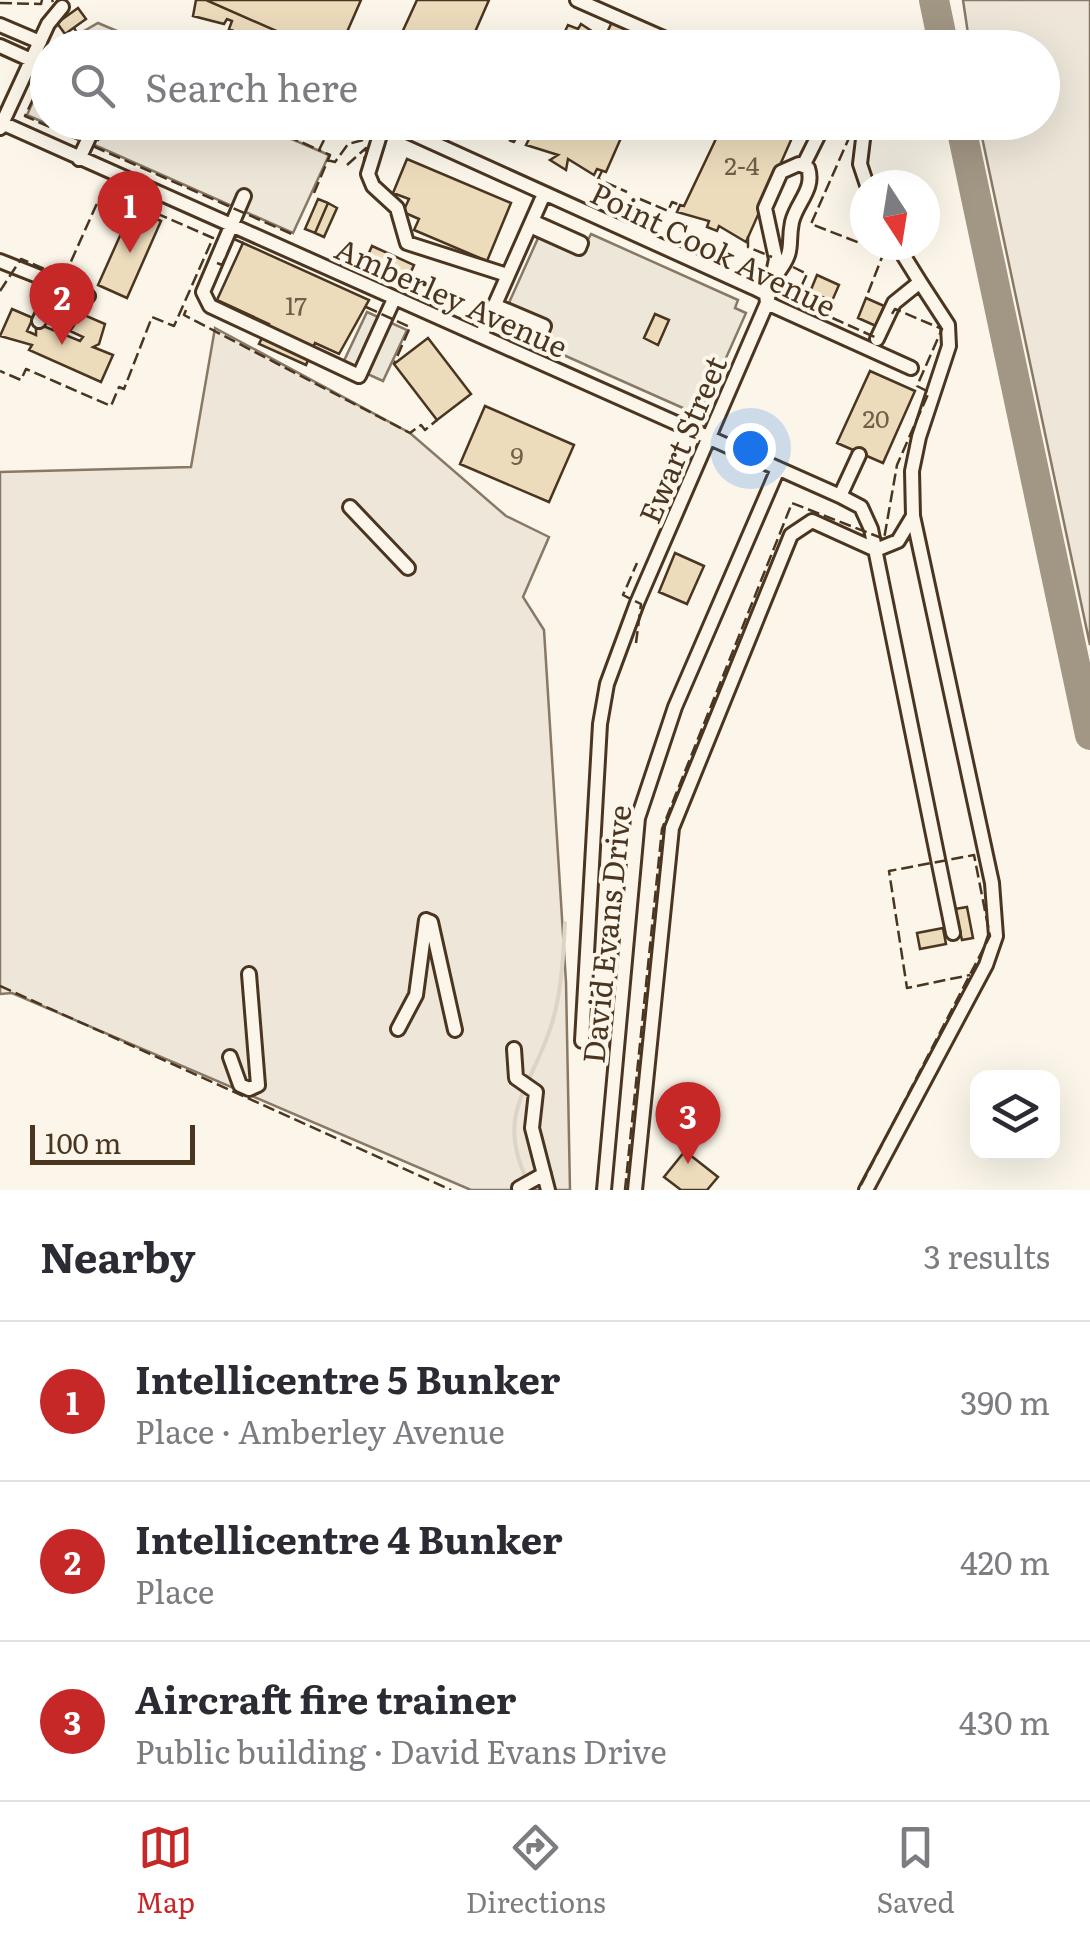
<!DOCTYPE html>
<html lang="en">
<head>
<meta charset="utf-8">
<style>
	:root { --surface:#fff; --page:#f7f7f7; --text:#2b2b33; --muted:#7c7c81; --line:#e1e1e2; --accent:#c62828 }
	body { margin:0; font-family:Literata,serif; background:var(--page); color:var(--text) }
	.controls { position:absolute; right:30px; bottom:30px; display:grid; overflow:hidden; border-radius:20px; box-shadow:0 10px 40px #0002 }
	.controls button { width:90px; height:90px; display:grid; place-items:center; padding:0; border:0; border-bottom:2px solid var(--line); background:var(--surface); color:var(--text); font:50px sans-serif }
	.compass { position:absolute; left:850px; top:170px; width:90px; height:90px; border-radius:50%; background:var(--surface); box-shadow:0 10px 40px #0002; rotate:168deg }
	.scale { position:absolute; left:30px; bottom:25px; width:165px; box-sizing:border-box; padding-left:10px; border:5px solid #4a3520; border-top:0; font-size:28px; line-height:35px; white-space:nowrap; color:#4a3520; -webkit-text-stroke:8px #fbf6e9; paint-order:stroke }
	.you { position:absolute; left:750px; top:448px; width:35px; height:35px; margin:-25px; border:8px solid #fff; border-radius:50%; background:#1a73e8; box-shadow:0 0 0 15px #1a73e833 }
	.badge { display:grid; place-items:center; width:65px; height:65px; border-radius:50%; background:var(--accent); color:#fff; font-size:32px; font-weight:700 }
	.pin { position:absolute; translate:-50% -82px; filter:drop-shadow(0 2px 5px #0008) }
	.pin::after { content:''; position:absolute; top:52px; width:35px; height:30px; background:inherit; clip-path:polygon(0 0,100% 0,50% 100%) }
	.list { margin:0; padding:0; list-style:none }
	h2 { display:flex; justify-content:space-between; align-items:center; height:130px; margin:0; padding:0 40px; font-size:42px }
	h2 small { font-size:32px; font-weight:400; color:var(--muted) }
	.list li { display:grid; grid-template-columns:65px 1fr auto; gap:30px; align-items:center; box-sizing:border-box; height:160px; padding:0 40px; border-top:2px solid var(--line) }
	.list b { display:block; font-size:38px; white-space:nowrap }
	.list p { margin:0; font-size:32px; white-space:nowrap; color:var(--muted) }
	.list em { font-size:32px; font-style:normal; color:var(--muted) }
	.icon { flex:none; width:55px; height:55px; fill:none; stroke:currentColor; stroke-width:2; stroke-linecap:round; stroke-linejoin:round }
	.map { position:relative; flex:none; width:1090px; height:1190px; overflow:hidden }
	.search { position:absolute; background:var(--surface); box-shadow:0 10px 40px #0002; left:30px; right:30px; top:30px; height:110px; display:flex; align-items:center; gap:25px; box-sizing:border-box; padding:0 35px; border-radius:55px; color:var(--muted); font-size:38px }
	.sheet { height:610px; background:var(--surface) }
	nav { display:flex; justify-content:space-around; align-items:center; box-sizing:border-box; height:140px; border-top:2px solid var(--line); background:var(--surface); font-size:28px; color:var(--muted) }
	nav a { display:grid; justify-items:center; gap:5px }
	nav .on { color:var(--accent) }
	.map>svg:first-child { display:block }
	.green { fill:#ede6d9; stroke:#887966; stroke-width:2.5 }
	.parking { fill:#ede7d9; stroke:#887966; stroke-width:2.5 }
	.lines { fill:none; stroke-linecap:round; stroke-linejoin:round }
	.stream { stroke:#dcd4c6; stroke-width:4 }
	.taxiway { stroke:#a29684; stroke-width:30 }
	.building { fill:#ecdcbc; stroke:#4a3520; stroke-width:2.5 }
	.minor-casing { stroke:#4a3520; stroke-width:18 }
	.minor { stroke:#fbf6e9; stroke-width:12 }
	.fence { stroke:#4a3520; stroke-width:2.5; stroke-dasharray:12 5; stroke-linecap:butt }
	.labels { text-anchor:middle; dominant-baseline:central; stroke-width:8; stroke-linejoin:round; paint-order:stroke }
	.number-label { font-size:25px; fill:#725f47 }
	.street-label { font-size:30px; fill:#4a3520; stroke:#fbf6e9 }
</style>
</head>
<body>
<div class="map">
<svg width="1090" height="1190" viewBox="0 0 1090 1190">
	<rect width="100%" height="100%" fill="#fbf6e9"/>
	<path class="green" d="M963 0H1090V645L979 123 1042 122V48L970 47Z
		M215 328 410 433 506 516 549 537 523 597 544 630 566 982 570 1190H471L12 993 0 994V472L191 467Z"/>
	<path class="parking" d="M98 23 155 47H88L79 34Z
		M47 70 48 122 254 123 329 155 293 233 27 115Z
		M591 234 738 300 735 308 746 313 706 403 697 401 692 412 532 341 542 319 508 305 539 236 580 255Z
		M367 312 407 330 383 381 343 363Z"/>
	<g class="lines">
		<path class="stream" d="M532 1190C491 1114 531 1092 552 1023 562 990 563 957 565 923"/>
		<path class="taxiway" d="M934 0 944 48
			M960 122 1090 735"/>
	</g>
	<path class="building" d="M196 0H206L315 48H271L229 29 232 21 227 19 224 24 193 16Z
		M206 0H361L340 48H315Z
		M417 0H489L468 48H395Z
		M78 8 86 19 65 34 57 23Z
		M612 22 629 31 624 48H557L568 25 578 29 581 24 604 39Z
		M523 122H628L606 172 597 169 594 175 568 159 566 170 550 160 558 155 526 145 529 139 518 134Z
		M724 122H799L746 242 719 226 717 231 707 227 709 221 677 212 680 205 684 206Z
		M407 159 511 203 487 261 414 230 419 219 403 212 409 199 393 193Z
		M318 199 328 203 315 233 305 229Z
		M328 203 337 208 324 237 315 233Z
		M132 209 161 221 127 298 98 285Z
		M243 243 369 300 339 354 315 343 306 365 259 344 269 324 217 300Z
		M372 246 414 265 405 285 363 266Z
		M817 275 839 285 832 301 810 292Z
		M866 298 884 306 876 326 858 318Z
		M12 309 33 318 27 331 36 335V323L80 341 83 337 70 331 82 314 105 324 99 344 93 347 113 355 101 382 29 350 32 345 0 336Z
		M655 314 669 320 658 345 644 338Z
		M428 338 471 394 437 420 394 364Z
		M870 371 915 391 883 463 837 443Z
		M485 406 574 445 549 502 460 464Z
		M675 553 704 566 687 604 659 592Z
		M967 907 973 938 962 940 955 909Z
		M943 928 946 944 920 949 917 933Z
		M685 1151 718 1177 707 1190H681L664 1177Z"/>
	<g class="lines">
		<defs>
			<path id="minor" d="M577 0 686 48
				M0 25 40 42
				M0 46 31 60
				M384 122 368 174 373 186 397 208 407 243 507 275
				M387 122 754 288 766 294 767 303 911 368
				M853 122 864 131 860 164 867 185
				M2 123 840 496 859 455
				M0 128 48 24 62 7
				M79 159 93 129
				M803 166 825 122
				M244 196 203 292 210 306 359 376 394 299
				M530 226 579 248 581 243 532 221
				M897 245 920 282
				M0 261 88 296
				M492 309 542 331 544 326 494 305
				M39 321 57 283
				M481 336 544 194
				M840 496 861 507 871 529 953 933
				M350 507 408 568
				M398 1029 416 995 426 920 431 922 455 1030
				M582 1041 600 724 607 684 637 603 767 303 776 259 765 208 781 172 799 164 808 168C815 189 797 202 792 222 787 247 796 249 776 275
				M514 1049 516 1078 536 1092 532 1128 548 1190
				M230 1057 240 1085 249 1089 258 1085 249 974
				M519 1188 544 1174
				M604 1190 638 818 675 707 778 469
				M635 1190 672 828 791 535 812 521 876 550 898 541 913 516 912 471 919 437 949 346 948 325 920 282 894 303 877 339
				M866 1190 986 965 996 936 992 883 913 516"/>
		</defs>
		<use href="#minor" class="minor-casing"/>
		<use href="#minor" class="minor"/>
		<path class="fence" d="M52 0 53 2
			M0 3 41 4 42 0
			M74 28 87 48
			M57 48 61 38
			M48 68 25 116 79 140 83 129 100 136 95 147 294 235
			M256 122 319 150 333 122
			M469 122 474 125
			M830 129 849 138 811 224 865 245
			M493 134 514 142 518 134
			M327 160 335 162 348 144 371 138
			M347 165 366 148 364 161
			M602 171 598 179 627 192
			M314 193 330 155 319 150
			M640 199 668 211 672 202 680 205
			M748 236V247L772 257
			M866 245 884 252 866 298
			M217 263 222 265 234 239 243 243
			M793 267 807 274 794 302 811 309
			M0 291 21 259 64 277 103 190 213 238 174 326 152 317 124 389 119 387 111 406 26 369 21 380 0 371
			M366 307 410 327 394 364
			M186 310 184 315 410 433 421 425 425 430 437 420
			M817 311 879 339
			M636 643 641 604 623 595 637 563
			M0 986 451 1190
			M861 1185 990 936 974 855 889 871 907 988 970 975
			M625 1190 662 829 792 503 884 539 897 465 929 392 917 386 942 329 895 309 892 314"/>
	</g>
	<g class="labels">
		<g class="number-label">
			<text x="742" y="164">2-4</text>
			<text x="296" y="304">17</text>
			<text x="876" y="417">20</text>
			<text x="517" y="454">9</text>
		</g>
		<g class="street-label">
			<text transform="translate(714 248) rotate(26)">Point Cook Avenue</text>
			<text transform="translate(452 296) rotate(24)">Amberley Avenue</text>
			<text transform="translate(681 439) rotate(-67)">Ewart Street</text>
			<text transform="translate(605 934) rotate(-84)">David Evans Drive</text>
		</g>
	</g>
</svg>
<div class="controls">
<button><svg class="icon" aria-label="layers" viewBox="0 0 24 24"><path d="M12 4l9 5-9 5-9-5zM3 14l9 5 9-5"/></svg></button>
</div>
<svg class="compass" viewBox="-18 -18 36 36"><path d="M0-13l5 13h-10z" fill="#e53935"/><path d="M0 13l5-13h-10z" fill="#7c7c81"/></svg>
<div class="scale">100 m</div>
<div class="you"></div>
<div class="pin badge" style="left:130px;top:253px">1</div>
<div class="pin badge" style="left:62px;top:345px">2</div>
<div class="pin badge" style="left:688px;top:1164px">3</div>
<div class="search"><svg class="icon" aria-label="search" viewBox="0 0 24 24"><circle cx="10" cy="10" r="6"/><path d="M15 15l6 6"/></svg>Search here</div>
</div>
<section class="sheet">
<h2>Nearby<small>3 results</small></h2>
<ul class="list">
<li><span class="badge">1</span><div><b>Intellicentre 5 Bunker</b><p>Place · Amberley Avenue</p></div><em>390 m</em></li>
<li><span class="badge">2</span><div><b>Intellicentre 4 Bunker</b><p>Place</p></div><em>420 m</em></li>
<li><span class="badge">3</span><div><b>Aircraft fire trainer</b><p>Public building · David Evans Drive</p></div><em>430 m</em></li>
</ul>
</section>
<nav>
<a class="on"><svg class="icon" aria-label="map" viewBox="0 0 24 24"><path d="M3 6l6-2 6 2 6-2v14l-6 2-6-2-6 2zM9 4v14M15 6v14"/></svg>Map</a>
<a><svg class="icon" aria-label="directions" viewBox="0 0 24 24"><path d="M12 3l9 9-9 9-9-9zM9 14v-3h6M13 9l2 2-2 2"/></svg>Directions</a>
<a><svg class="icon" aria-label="saved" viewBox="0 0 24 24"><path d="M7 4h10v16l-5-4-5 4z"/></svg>Saved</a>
</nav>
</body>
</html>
